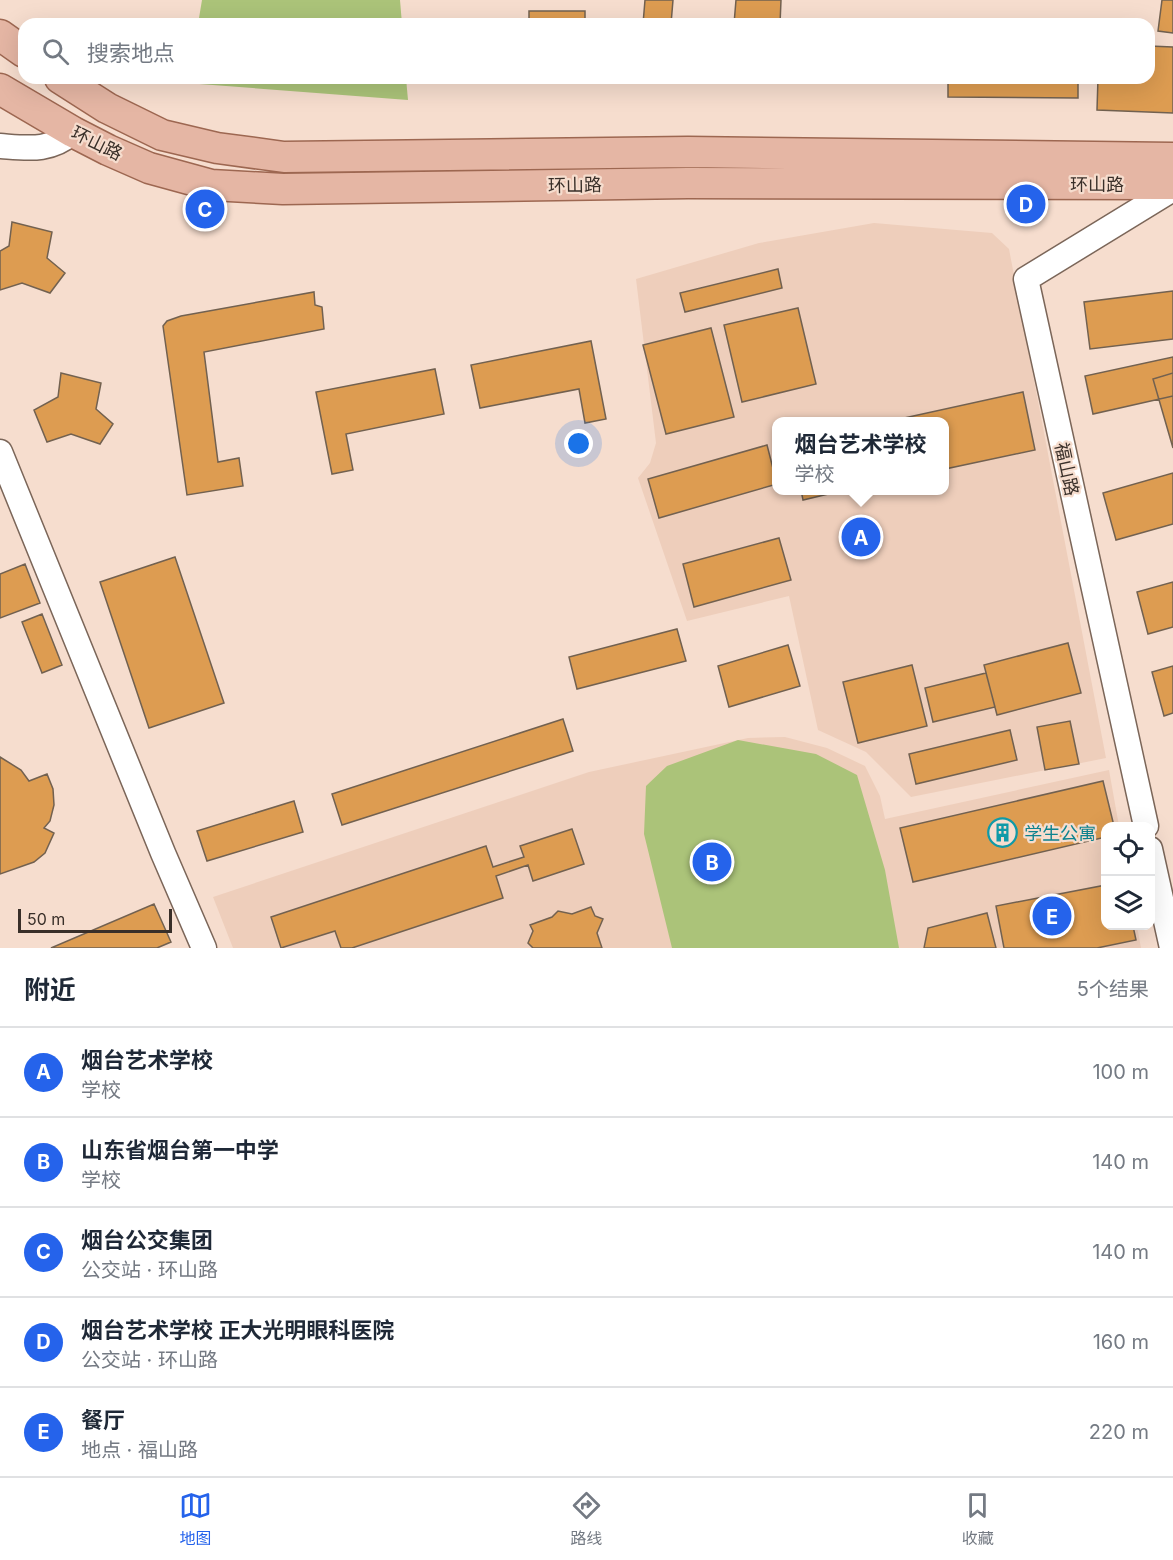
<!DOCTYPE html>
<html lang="zh">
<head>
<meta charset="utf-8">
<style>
	:root { --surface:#fff; --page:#f2f2f3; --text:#1f2937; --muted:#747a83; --line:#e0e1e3; --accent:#2563eb }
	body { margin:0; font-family:Inter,"Noto Sans SC",sans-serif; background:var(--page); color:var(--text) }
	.controls { position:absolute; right:18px; bottom:18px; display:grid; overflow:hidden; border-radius:12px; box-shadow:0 6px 24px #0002 }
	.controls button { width:54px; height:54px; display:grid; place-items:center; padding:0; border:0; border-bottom:2px solid var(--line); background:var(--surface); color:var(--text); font:30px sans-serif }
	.scale { position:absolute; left:18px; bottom:15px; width:154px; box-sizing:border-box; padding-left:6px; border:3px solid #392f29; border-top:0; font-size:16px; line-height:21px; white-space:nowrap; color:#392f29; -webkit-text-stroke:4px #f6ddce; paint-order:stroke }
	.you { position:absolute; left:579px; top:444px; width:21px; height:21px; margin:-15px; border:4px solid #fff; border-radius:50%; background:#1a73e8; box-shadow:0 0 0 9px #1a73e833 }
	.badge { display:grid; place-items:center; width:39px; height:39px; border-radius:50%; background:var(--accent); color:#fff; font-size:20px; font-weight:700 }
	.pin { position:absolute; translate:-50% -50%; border:3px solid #fff; box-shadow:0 2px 6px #0006 }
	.popup { position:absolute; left:772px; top:417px; width:177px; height:78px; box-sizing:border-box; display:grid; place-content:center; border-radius:12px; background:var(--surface); filter:drop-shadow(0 2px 4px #0005); font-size:20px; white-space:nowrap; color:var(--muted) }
	.popup b { font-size:22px; color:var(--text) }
	.popup::after { content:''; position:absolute; left:50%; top:100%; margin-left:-12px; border:12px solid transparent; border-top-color:var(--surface) }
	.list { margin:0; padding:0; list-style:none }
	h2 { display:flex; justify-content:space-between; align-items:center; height:78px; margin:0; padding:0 24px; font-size:26px }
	h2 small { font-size:20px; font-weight:400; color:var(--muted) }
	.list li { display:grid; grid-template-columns:39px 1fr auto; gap:18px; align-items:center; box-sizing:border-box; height:90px; padding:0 24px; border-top:2px solid var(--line) }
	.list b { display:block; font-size:22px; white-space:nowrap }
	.list p { margin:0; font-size:20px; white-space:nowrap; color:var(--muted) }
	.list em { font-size:20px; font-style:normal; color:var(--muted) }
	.icon { flex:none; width:33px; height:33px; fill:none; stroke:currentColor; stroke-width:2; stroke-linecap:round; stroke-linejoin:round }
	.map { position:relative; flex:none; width:1173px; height:948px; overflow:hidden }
	.search { position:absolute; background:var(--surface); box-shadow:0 6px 24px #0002; left:18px; right:18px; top:18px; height:66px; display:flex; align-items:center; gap:15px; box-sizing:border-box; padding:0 21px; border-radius:18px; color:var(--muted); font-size:22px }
	.sheet { height:528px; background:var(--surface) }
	nav { display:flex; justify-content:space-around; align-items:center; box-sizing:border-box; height:84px; border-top:2px solid var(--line); background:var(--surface); font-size:16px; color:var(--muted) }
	nav a { display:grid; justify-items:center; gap:3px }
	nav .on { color:var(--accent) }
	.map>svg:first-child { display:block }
	.built { fill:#eecebb; fill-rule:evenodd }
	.green { fill:#abc379 }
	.building { fill:#dd9c51; stroke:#726150; stroke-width:1.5 }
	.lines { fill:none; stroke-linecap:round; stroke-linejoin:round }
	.minor-casing { stroke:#7b6659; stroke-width:27 }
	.major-casing { stroke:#9d6751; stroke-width:33 }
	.minor { stroke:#fff; stroke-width:24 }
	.major { stroke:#e5b6a4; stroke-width:30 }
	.labels { text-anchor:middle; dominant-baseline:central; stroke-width:4.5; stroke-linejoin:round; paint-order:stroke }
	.street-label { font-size:18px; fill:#392f29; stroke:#f6ddce }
	.culture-label { font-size:18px; fill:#0d838f; stroke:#f6ddce; text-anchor:start }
</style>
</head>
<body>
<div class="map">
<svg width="1173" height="948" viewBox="0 0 1173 948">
	<rect width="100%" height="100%" fill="#f6ddce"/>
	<path class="built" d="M874 223 992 233 1009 249 1106 758 911 797 866 752 818 730 789 596 687 621 638 478 650 463 656 443 636 279 759 243ZM777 422H945V490H777Z
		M785 737 827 748 865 766 880 796 885 819 1109 770 1119 826H1106V926H1137L1141 948H233L213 897 589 772 748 738Z"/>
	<path class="green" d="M202 0H400L402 24H198Z
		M187 78H406L408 100 186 83Z
		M738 740 816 754 857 775 885 870 899 948H672L644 834 646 786 667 766Z"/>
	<path class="building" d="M645 0H673L671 24H643Z
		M736 0H781L780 24H734Z
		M1162 0H1173V33L1158 31Z
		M529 11H585V24H529Z
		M1149 46 1173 47V113L1097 110 1098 78H1149Z
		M948 78H1078V98L948 97Z
		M12 222 52 232 47 258 65 273 50 293 22 283 0 290V251L9 246Z
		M778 269 782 288 685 312 680 293Z
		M1173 291V339L1090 349 1084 302Z
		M314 292 315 305 322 307 324 329 204 352 218 462 239 458 243 486 187 495 163 326 167 321 181 316Z
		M798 308 816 384 742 402 724 325Z
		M711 328 734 417 666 434 643 345Z
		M591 341 606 419 585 423 579 389 480 408 471 365Z
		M1173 357V396L1093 414 1085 376Z
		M435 369 444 414 346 434 353 470 332 474 316 392Z
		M61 373 101 383 96 409 113 424 100 444 71 434 47 442 34 410 58 397Z
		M1173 373V448L1153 379Z
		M1023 392 1035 450 945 469V422H886Z
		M767 445 777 484 659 518 648 479Z
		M1173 473V524L1116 540 1103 493Z
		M801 490H845L803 500Z
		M779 538 791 580 694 607 683 564Z
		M175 557 224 703 149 728 100 582Z
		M25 564 40 603 0 618V574Z
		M1173 582V627L1148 634 1137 592Z
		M42 614 62 665 42 673 22 622Z
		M677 629 686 661 577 689 569 657Z
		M1068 643 1081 693 997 715 984 665Z
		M788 645 800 686 729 707 718 666Z
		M912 665 927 726 858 743 843 682Z
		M1173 666V713L1164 716 1152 672Z
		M986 673 995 707 933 722 925 688Z
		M563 719 573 751 342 825 332 794Z
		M1070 721 1079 764 1045 770 1037 727Z
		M1010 730 1017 760 916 784 909 754Z
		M0 757 21 770 29 781 47 774 53 789 54 805 50 821 44 828 54 833 45 853 34 862 0 874Z
		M1103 781 1114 826H1106V837L913 882 900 828Z
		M294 801 303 832 207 861 197 831Z
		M572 829 584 864 533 881 528 865 496 876 503 898 352 948H341L335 931 281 948 271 917 486 846 493 867 524 857 520 846Z
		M1106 885V926H1133L1136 940 1097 948H1004L996 906Z
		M154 904 171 942 157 948H51Z
		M591 907 595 916 603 919 597 933 602 948H533L528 943 533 931 530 925 552 917 558 911 572 914Z
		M987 913 996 948H924L928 928Z"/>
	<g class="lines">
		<defs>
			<path id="minor" d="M0 146C28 148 50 152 73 132
				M0 452 163 853 204 948
				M1146 826 1026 279 1173 189
				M1150 849 1172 948"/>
			<path id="major" d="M0 35 24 52
				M60 78 107 108 162 135 217 148 284 157 688 152 1173 158
				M0 89 73 132 108 150 149 168 211 185 283 189 688 183 1173 184"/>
		</defs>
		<use href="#minor" class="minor-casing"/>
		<use href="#major" class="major-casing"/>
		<use href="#minor" class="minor"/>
		<use href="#major" class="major"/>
	</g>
	<defs>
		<symbol id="building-ring" viewBox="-11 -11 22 22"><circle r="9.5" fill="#f6ddce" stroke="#0f9aa8" stroke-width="1.5"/><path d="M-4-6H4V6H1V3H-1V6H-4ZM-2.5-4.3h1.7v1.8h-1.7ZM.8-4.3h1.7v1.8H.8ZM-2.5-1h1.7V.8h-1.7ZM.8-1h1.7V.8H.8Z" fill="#0f9aa8"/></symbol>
	</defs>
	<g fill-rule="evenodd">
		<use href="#building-ring" x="986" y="816" width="33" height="33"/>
	</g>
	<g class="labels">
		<g class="street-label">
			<text transform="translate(97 143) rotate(26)">环山路</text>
			<text x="1097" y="184">环山路</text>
			<text transform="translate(575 185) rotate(-1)">环山路</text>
			<text transform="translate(1067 469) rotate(78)">福山路</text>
		</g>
		<g class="culture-label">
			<text x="1024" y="833">学生公寓</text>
		</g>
	</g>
</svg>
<div class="controls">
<button><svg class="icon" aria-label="locate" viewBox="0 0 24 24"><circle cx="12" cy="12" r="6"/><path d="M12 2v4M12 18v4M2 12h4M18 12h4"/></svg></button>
<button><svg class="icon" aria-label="layers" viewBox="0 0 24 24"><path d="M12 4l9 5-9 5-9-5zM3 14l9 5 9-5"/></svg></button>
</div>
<div class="scale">50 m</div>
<div class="you"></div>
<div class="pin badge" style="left:861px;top:537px">A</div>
<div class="popup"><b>烟台艺术学校</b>学校</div>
<div class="pin badge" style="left:712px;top:862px">B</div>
<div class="pin badge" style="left:205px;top:209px">C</div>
<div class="pin badge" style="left:1026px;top:204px">D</div>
<div class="pin badge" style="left:1052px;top:916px">E</div>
<div class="search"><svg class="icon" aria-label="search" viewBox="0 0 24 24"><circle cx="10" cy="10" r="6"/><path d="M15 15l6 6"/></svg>搜索地点</div>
</div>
<section class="sheet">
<h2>附近<small>5个结果</small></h2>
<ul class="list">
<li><span class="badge">A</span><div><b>烟台艺术学校</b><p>学校</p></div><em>100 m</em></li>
<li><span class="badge">B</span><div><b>山东省烟台第一中学</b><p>学校</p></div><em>140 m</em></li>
<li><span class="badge">C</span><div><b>烟台公交集团</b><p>公交站 · 环山路</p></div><em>140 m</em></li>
<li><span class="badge">D</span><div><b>烟台艺术学校 正大光明眼科医院</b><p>公交站 · 环山路</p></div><em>160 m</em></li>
<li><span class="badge">E</span><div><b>餐厅</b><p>地点 · 福山路</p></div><em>220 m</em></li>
</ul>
</section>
<nav>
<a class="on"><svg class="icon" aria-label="map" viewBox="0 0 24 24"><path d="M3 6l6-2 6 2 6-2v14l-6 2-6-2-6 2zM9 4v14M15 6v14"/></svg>地图</a>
<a><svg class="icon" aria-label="directions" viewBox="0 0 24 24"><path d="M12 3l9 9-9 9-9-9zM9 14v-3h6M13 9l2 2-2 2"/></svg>路线</a>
<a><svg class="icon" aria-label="saved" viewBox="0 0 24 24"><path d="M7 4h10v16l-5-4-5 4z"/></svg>收藏</a>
</nav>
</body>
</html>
